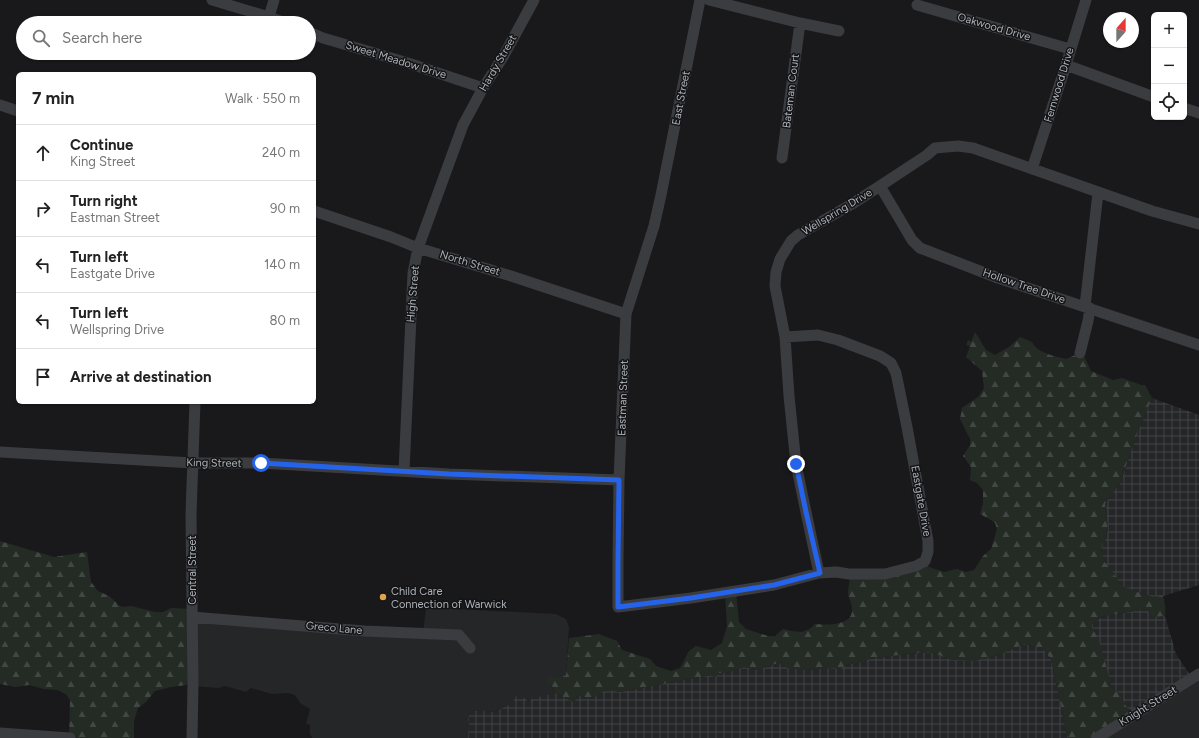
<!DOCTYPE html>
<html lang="en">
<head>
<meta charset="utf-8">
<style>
	:root { --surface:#fff; --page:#f6f6f6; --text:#222; --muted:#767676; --line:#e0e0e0 }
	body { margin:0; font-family:Figtree,sans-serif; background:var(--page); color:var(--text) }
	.controls { position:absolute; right:12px; top:12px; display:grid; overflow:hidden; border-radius:6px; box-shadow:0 1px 3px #0004 }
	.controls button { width:36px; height:36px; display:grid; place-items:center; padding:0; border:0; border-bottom:1px solid var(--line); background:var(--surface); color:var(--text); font:20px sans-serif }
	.compass { position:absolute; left:1103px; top:12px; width:36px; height:36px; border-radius:50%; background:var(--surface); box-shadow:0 1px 3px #0004; rotate:21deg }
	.stop { position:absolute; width:12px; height:12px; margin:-9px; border:3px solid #2563eb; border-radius:50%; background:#fff }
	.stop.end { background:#2563eb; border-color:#fff; box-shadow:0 1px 4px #0008 }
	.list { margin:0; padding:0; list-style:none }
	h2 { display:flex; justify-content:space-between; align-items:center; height:52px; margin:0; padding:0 16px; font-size:17px }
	h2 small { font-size:13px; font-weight:400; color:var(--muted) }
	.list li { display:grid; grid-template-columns:26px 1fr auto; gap:12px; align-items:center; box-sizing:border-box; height:56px; padding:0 16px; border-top:1px solid var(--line) }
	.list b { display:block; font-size:15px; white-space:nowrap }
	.list p { margin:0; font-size:13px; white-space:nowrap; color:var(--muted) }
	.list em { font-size:13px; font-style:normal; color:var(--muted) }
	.icon { flex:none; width:22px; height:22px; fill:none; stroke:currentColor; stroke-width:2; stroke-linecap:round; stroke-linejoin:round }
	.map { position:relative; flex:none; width:1199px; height:738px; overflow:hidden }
	.search { position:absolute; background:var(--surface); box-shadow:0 1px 3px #0004; left:16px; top:16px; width:300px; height:44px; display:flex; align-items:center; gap:10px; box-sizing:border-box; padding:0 14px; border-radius:22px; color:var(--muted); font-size:15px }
	.panel { position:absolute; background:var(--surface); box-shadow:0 1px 3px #0004; left:16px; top:72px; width:300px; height:332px; border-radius:6px }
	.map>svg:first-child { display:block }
	.built { fill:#252628 }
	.industrial { fill:url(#industrial-grid) }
	.forest { fill:url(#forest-firs) }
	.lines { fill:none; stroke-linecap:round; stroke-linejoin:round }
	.minor { stroke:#3b3c40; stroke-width:11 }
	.route { stroke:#2563eb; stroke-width:5 }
	.poi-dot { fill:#e0a44c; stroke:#141416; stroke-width:1.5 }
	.labels { text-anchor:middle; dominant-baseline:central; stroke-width:3; stroke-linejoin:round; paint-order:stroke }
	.street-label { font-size:11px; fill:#adb2b9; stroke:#141416 }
	.poi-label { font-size:11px; fill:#adb2b9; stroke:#141416; text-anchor:start }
</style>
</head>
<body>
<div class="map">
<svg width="1199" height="738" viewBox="0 0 1199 738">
	<defs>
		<pattern id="industrial-grid" width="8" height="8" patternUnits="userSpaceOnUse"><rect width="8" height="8" fill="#252628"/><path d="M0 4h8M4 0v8" fill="none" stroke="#424345"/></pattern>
		<pattern id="forest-firs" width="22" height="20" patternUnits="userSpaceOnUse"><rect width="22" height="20" fill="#242b24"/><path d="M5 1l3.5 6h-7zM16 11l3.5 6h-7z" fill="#414742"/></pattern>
	</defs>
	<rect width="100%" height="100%" fill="#19191b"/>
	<path class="built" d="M426 609H456L556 614 566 619 569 627 566 675 561 677H547L555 693 533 698 528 702 512 703 495 712 470 710 468 719 469 725 468 738H312L310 734V725L306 724 310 709 300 703 295 695 288 693 272 694 251 688 246 692 225 686 219 688 194 686 193 621 423 632Z
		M1199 674V738H1114L1111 734Z"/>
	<path class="industrial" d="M1152 398 1199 415V585L1163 596 1152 597 1124 587 1118 581 1109 566 1105 563 1101 551 1108 530 1105 504 1113 492 1123 480 1122 478 1137 434Z
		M1147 609 1152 617 1165 616 1176 654 1192 678 1131 716 1120 694 1112 688 1091 625 1103 616Z
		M1024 644 1042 648 1051 659 1067 735 1069 738H468V736L469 725 468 719 470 710 495 712 512 703 517 695 526 699 528 702 533 698 555 693 574 702 578 695 590 699 605 690 611 689 619 692 711 675 715 677 719 673H726L744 667 758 670 778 663 806 670 834 668 840 669 844 666 854 663 862 662 872 658 929 652 953 660 996 656Z"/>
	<path class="forest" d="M975 332 986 350 995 355 1009 347 1020 337 1032 342C1037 353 1055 356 1066 359L1082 352 1091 371 1113 380 1122 378 1141 385H1145L1152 398 1137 434 1122 477 1123 480 1113 492 1105 504 1108 530 1101 551 1105 563 1109 566 1118 581 1124 587 1152 597 1163 596C1165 603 1166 609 1165 616L1152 617 1147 609 1103 616 1091 625 1100 643 1112 688 1120 694 1131 716 1111 734 1114 738H1069L1067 735 1051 659 1042 648 1024 644 996 656 974 661 953 660 929 652 872 658 862 662 854 663 844 666 840 669 834 668 806 670 789 669 778 663 758 670 744 667 726 673H719L715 677 711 675 619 692C605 688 602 692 590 699L578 695 574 702 555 693 552 686 546 682 547 677H561L566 675 569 638 599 634 617 641 622 650 650 659 656 666 671 671 680 668 689 651 696 646 711 650 722 643 727 626 725 593 736 592 739 622 746 629 768 636H775L783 629C796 632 805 635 815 624 827 625 853 626 852 609 852 604 849 599 848 593 848 587 850 580 851 574L920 564 944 572 957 569 966 572 974 570 983 556 991 549 997 529 995 523 991 520 980 514 983 503V490L977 483 970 480 971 467 963 456 970 445V439L960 419 962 408 978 397 984 388 982 371 966 357 970 346 966 345 968 340 971 342Z
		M0 541 54 557 87 552 91 582 98 591 109 596 117 603V604L122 607 131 606 155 612H163L171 608 191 609 194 684 171 687 155 691 146 702 138 708 134 721V738H71L69 736 70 701 67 695 58 690 44 689 29 685 15 687 0 684Z"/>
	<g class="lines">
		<path class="minor" d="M212 0 269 17 285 23
			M700 0 661 195 654 226 626 314 619 480 618 562V607L691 598 774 585 819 573 836 572 849 574H885L916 566 925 561 928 552V541L907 427 896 373 891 363 880 356 838 340 818 335 785 337
			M709 0 800 23 839 31
			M917 5 1070 49
			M269 17 274 0
			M309 32 323 38 408 63 483 88
			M1066 65 1154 97
			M0 105 18 111
			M1184 108 1199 113
			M782 158 800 23
			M1032 169 1066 65 1086 0
			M880 186 912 240 920 248 998 278 1199 345
			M314 211 391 237 418 248 511 276 626 314
			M1085 306 1098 193
			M1080 353 1088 321 1090 308
			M0 452 193 463H261L449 474 619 480
			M404 471 413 273 418 248 463 125 483 88 503 57 534 0
			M819 573 806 512 796 464 789 396 785 337 775 286 776 272 780 259 791 241 798 235 852 204 880 186 927 155 935 148 958 146 973 148 1152 211 1199 224
			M192 617 364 631 459 635 470 648
			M0 733 70 738
			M192 738 193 684 191 514 195 402
			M1097 738 1199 674"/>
	</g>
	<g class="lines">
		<path class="route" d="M261 463 449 474 619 480 618 562V607L691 598 774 585 820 573 806 512 796 464"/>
	</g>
	<circle class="poi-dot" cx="383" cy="597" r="4"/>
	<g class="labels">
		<g class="street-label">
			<text transform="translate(994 27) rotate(16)">Oakwood Drive</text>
			<text transform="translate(396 60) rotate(17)">Sweet Meadow Drive</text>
			<text transform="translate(498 63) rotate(-60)">Hardy Street</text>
			<text transform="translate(1059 85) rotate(-73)">Fernwood Drive</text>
			<text transform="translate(791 91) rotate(-83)">Bateman Court</text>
			<text transform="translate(681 98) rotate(-79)">East Street</text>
			<text transform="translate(837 212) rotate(-31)">Wellspring Drive</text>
			<text transform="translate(470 263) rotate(17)">North Street</text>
			<text transform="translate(1024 286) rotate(19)">Hollow Tree Drive</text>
			<text transform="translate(413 294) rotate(-85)">High Street</text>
			<text transform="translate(623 398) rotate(-88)">Eastman Street</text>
			<text transform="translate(214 463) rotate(1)">King Street</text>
			<text transform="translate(921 501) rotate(80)">Eastgate Drive</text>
			<text transform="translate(192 570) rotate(-90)">Central Street</text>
			<text transform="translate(334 628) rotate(5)">Greco Lane</text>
			<text transform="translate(1148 706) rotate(-32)">Knight Street</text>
		</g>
		<g class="poi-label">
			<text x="391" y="591">Child Care<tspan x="391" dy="13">Connection of Warwick</tspan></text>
		</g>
	</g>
</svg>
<div class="controls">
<button>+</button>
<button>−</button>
<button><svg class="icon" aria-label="locate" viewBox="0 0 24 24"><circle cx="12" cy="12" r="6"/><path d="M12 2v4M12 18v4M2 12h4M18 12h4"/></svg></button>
</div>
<svg class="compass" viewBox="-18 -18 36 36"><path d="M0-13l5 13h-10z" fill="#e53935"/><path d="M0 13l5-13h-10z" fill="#767676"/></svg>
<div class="stop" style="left:261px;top:463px"></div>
<div class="stop end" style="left:796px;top:464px"></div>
<div class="search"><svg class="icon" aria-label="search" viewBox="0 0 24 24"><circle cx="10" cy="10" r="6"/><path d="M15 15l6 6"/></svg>Search here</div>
<section class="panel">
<h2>7 min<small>Walk · 550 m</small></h2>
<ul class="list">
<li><svg class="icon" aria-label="ahead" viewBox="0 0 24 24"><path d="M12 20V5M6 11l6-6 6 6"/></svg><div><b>Continue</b><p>King Street</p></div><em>240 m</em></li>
<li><svg class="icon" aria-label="right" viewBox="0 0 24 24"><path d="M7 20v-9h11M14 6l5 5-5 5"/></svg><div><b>Turn right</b><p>Eastman Street</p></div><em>90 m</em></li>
<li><svg class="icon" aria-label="left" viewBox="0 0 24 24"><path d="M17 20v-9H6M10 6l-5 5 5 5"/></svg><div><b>Turn left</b><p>Eastgate Drive</p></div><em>140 m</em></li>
<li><svg class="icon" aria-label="left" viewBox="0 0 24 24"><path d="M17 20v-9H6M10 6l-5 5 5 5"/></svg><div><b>Turn left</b><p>Wellspring Drive</p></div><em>80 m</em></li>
<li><svg class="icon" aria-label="arrive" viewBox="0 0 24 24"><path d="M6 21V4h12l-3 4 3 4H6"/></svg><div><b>Arrive at destination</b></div></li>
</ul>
</section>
</div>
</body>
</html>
